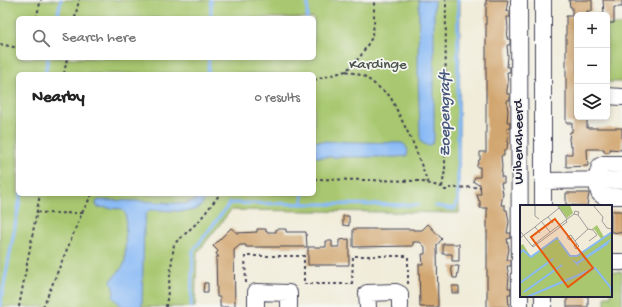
<!DOCTYPE html>
<html lang="en">
<head>
<meta charset="utf-8">
<style>
	:root { --surface:#fff; --page:#f2f2f2; --text:#222; --muted:#767676; --line:#e0e0e0 }
	body { margin:0; font-family:"Gochi Hand",sans-serif; background:var(--page); color:var(--text) }
	.controls { position:absolute; right:12px; top:12px; display:grid; overflow:hidden; border-radius:6px; box-shadow:0 2px 6px #0003 }
	.controls button { width:36px; height:36px; display:grid; place-items:center; padding:0; border:0; border-bottom:1px solid var(--line); background:var(--surface); color:var(--text); font:20px sans-serif }
	.list { margin:0; padding:0; list-style:none }
	h2 { display:flex; justify-content:space-between; align-items:center; height:52px; margin:0; padding:0 16px; font-size:17px }
	h2 small { font-size:13px; font-weight:400; color:var(--muted) }
	.icon { flex:none; width:22px; height:22px; fill:none; stroke:currentColor; stroke-width:2; stroke-linecap:round; stroke-linejoin:round }
	.map { position:relative; flex:none; width:622px; height:307px; overflow:hidden }
	.search { position:absolute; background:var(--surface); box-shadow:0 2px 6px #0003; left:16px; top:16px; width:300px; height:44px; display:flex; align-items:center; gap:10px; box-sizing:border-box; padding:0 14px; border-radius:6px; color:var(--muted); font-size:15px }
	.panel { position:absolute; background:var(--surface); box-shadow:0 2px 6px #0003; left:16px; top:72px; width:300px; height:124px; border-radius:6px }
	.map>svg:first-child { display:block }
	.green { fill:#a8c76f; stroke:#657455; fill-rule:evenodd }
	.water { fill:#89baf5; stroke:#566e98 }
	.lines { fill:none; stroke-linecap:round; stroke-linejoin:round }
	.stream { stroke:#89baf5; stroke-width:3.5 }
	.building { fill:#d1a670 }
	.minor-casing { stroke:#414053; stroke-width:18 }
	.path { stroke:#414053; stroke-width:2; stroke-dasharray:3 3; stroke-linecap:butt }
	.minor { stroke:#fff; stroke-width:16 }
	.labels { text-anchor:middle; dominant-baseline:central; stroke-width:3.5; stroke-linejoin:round; paint-order:stroke }
	.park-label { font-size:15px; fill:#4a544b; stroke:#f6f6f2 }
	.street-label { font-size:15px; fill:#22223b; stroke:#f6f6f2 }
	.water-label { font-size:16px; font-style:italic; fill:#46577c; stroke:#f6f6f2 }
	.inset-river { fill:none; stroke:#89baf5; stroke-width:2 }
	.inset-road { fill:none; stroke:#9e9b9a; stroke-width:1 }
	.view { fill:#e8590c; fill-opacity:0.15; stroke:#e8590c; stroke-width:2 }
	.inset-edge { fill:none; stroke:#22223b; stroke-width:2 }
</style>
</head>
<body>
<div class="map">
<svg width="622" height="307" viewBox="0 0 622 307">
	<rect width="100%" height="100%" fill="#f6f6f2"/>
	<filter id="ink" filterUnits="userSpaceOnUse"><feTurbulence type="fractalNoise" baseFrequency=".025" numOctaves="2"/><feDisplacementMap in="SourceGraphic" scale="8" xChannelSelector="R" yChannelSelector="G"/><feConvolveMatrix kernelMatrix="1 2 1 2 8 2 1 2 1" color-interpolation-filters="sRGB"/></filter>
	<filter id="wash" filterUnits="userSpaceOnUse"><feTurbulence type="fractalNoise" baseFrequency=".012" numOctaves="4" result="noise"/><feDisplacementMap in="SourceGraphic" scale="16" xChannelSelector="R" yChannelSelector="G"/><feGaussianBlur stdDeviation="0.9" result="paint"/><feColorMatrix in="noise" values="0 0 0 0 0 0 0 0 0 0 0 0 0 0 0 0 0 1.4 0 .05"/><feComposite in="paint" operator="in"/></filter>
	<g filter="url(#wash)">
		<rect width="100%" height="100%" fill="#f0ecd9"/>
		<path class="green" d="M0 0H460L459 213 231 210 197 253 195 307H0ZM18 18H314V58H18ZM18 74H314V194H205C202 217 180 211 162 210V202C174 202 194 209 198 194H18Z
			M607 25H622V82H607Z
			M611 272H622V307H605V296H611Z"/>
		<path class="water" d="M419 0H434V140L433 143 428 146 421 142 420 134 418 71Z
			M314 141 402 143C407 146 409 150 407 156L398 157H314Z
			M198 194H205V196C204 200 203 204 200 207 192 214 166 210 155 210H150L146 214 144 226 142 307H122L113 297 114 292 111 281C115 274 122 270 125 262L126 214 121 209 97 207 96 203 98 200 142 201 185 204 194 201Z"/>
		<g class="lines">
			<path class="stream" d="M57 18 61 0
				M211 18V0
				M307 18 308 0
				M45 74 48 58
				M208 74 209 58
				M302 204 303 194
				M436 206 454 209 458 200V0
				M0 306 21 194
				M191 307 193 251 230 203 418 205"/>
		</g>
		<g id="blocks">
			<path class="building" d="M486 0H508L506 12 510 11V17H507L508 28 507 39H510V45H507L508 56 507 67H510V72H507L508 84 507 90V94H510V100H507V104L508 111 507 122H510V128H507L508 138 507 150H504V156H501L502 167 501 177H504V183H501L503 194 501 205H505V210H507L509 222 507 233H511V238L507 239 509 249 507 260H511V266H507L509 277 508 288H511V294H508L509 307H487V208H480V201H479L477 195V194H481L480 184 475 183 473 181 475 177H480V167H477V165L479 160H480V152H486Z
				M569 0H592V11H587V15H577V117H587V128H622V150L610 149V152H604V149H587L588 166 566 167V154H572V146H570L569 139 570 132H572V123H566V16H572V7H570Z
				M603 0H622V7H614V23H607V15H604Z
				M566 193H589L587 206 566 205Z
				M611 211H622V233L611 232Z
				M343 216H349V226L343 225Z
				M428 224 442 239 437 245 438 307H420L419 264H423L422 254H425V247L420 242H413V246L353 247V229H413V230H422Z
				M231 228 237 233 257 232V229H266V232H276V229H286V232H306L307 247H246V245H240L234 250 235 307H220V297H217L216 257H219L216 254 218 251 213 246Z
				M349 239V265H308V247H326V241H332V247H339V240Z
				M443 244H459V261H452V254H443Z
				M451 266H459L457 278H453Z
				M204 283H208V292H203Z
				M452 286H459V293H452Z
				M567 296H588V307H567Z"/>
		</g>
	</g>
	<g filter="url(#ink)">
		<use href="#blocks" fill-opacity="0" stroke="#414053" stroke-width="1"/>
		<g class="lines">
			<defs>
				<path id="minor" d="M519 0 520 307
					M543 0V206
					M607 96 622 97
					M622 164H604L600 166 596 180 599 193 603 196H622
					M543 181 622 180
					M611 262H622
					M543 296V307
					M256 307V292L289 293V307
					M368 307 367 293 396 292 400 294V307"/>
			</defs>
			<use href="#minor" class="minor-casing"/>
			<path class="path" d="M36 18 41 0
				M75 18 79 0
				M0 44 18 48
				M346 71 364 76 390 96 414 145 428 183
				M64 74 67 58
				M314 80 346 71 360 57 371 39 374 25V0
				M314 179 419 181 442 187 445 190H447L449 188 480 187
				M442 187 445 170 446 0
				M37 212C52 214 67 213 82 213
				M246 283 245 256H304V284H352L353 256H408V284
				M19 307 40 194
				M43 307 82 213 92 194
				M166 307 174 244 199 221 220 194"/>
			<use href="#minor" class="minor"/>
		</g>
	</g>
	<g class="labels">
		<g class="park-label">
			<text x="378" y="65">Kardinge</text>
		</g>
		<g class="street-label">
			<text transform="translate(519 142) rotate(-90)">Wibenaheerd</text>
		</g>
		<g class="water-label">
			<text transform="translate(446 114) rotate(-90)">Zoepengraft</text>
		</g>
	</g>
	<g transform="translate(520 205)">
		<rect width="92" height="92" fill="#f0ecd9"/>
		<path d="M37 0H50L53 8 47 13ZM77 20 84 32 92 26V92H0V41L3 39 11 52 37 32 51 51H56L81 34 75 25 72 24Z" fill="#a8c76f"/>
		<path d="M92 33 87 40 58 59 59 62 51 54 57 57Z" fill="#89baf5"/>
		<path class="inset-river" d="M39 36 50 51H57L92 27M0 48 3 45 11 52 37 33 38 35M0 78 33 54M4 87 42 60M7 92 75 63 91 83 92 90"/>
		<path class="inset-road" d="M15 0V11L19 14M37 0 47 14M73 0 83 12 82 16 87 23 92 24M28 12 39 3M46 15 47 17 13 42 12 41 46 15 54 9 55 6 59 7 58 10 54 9M21 16 30 27M68 24 73 25 77 30 69 36M0 26 12 41M20 28 15 22 22 16 28 12 33 18M0 33 15 22M52 33 49 35 47 32 51 30 57 39 59 41 56 44 54 41 57 39M55 36 68 24 58 10"/>
		<path class="view" d="M35 14 73 63 48 82 11 32Z"/>
		<rect width="92" height="92" class="inset-edge"/>
	</g>
</svg>
<div class="controls">
<button>+</button>
<button>−</button>
<button><svg class="icon" aria-label="layers" viewBox="0 0 24 24"><path d="M12 4l9 5-9 5-9-5zM3 14l9 5 9-5"/></svg></button>
</div>
<div class="search"><svg class="icon" aria-label="search" viewBox="0 0 24 24"><circle cx="10" cy="10" r="6"/><path d="M15 15l6 6"/></svg>Search here</div>
<section class="panel">
<h2>Nearby<small>0 results</small></h2>
<ul class="list">
</ul>
</section>
</div>
</body>
</html>
